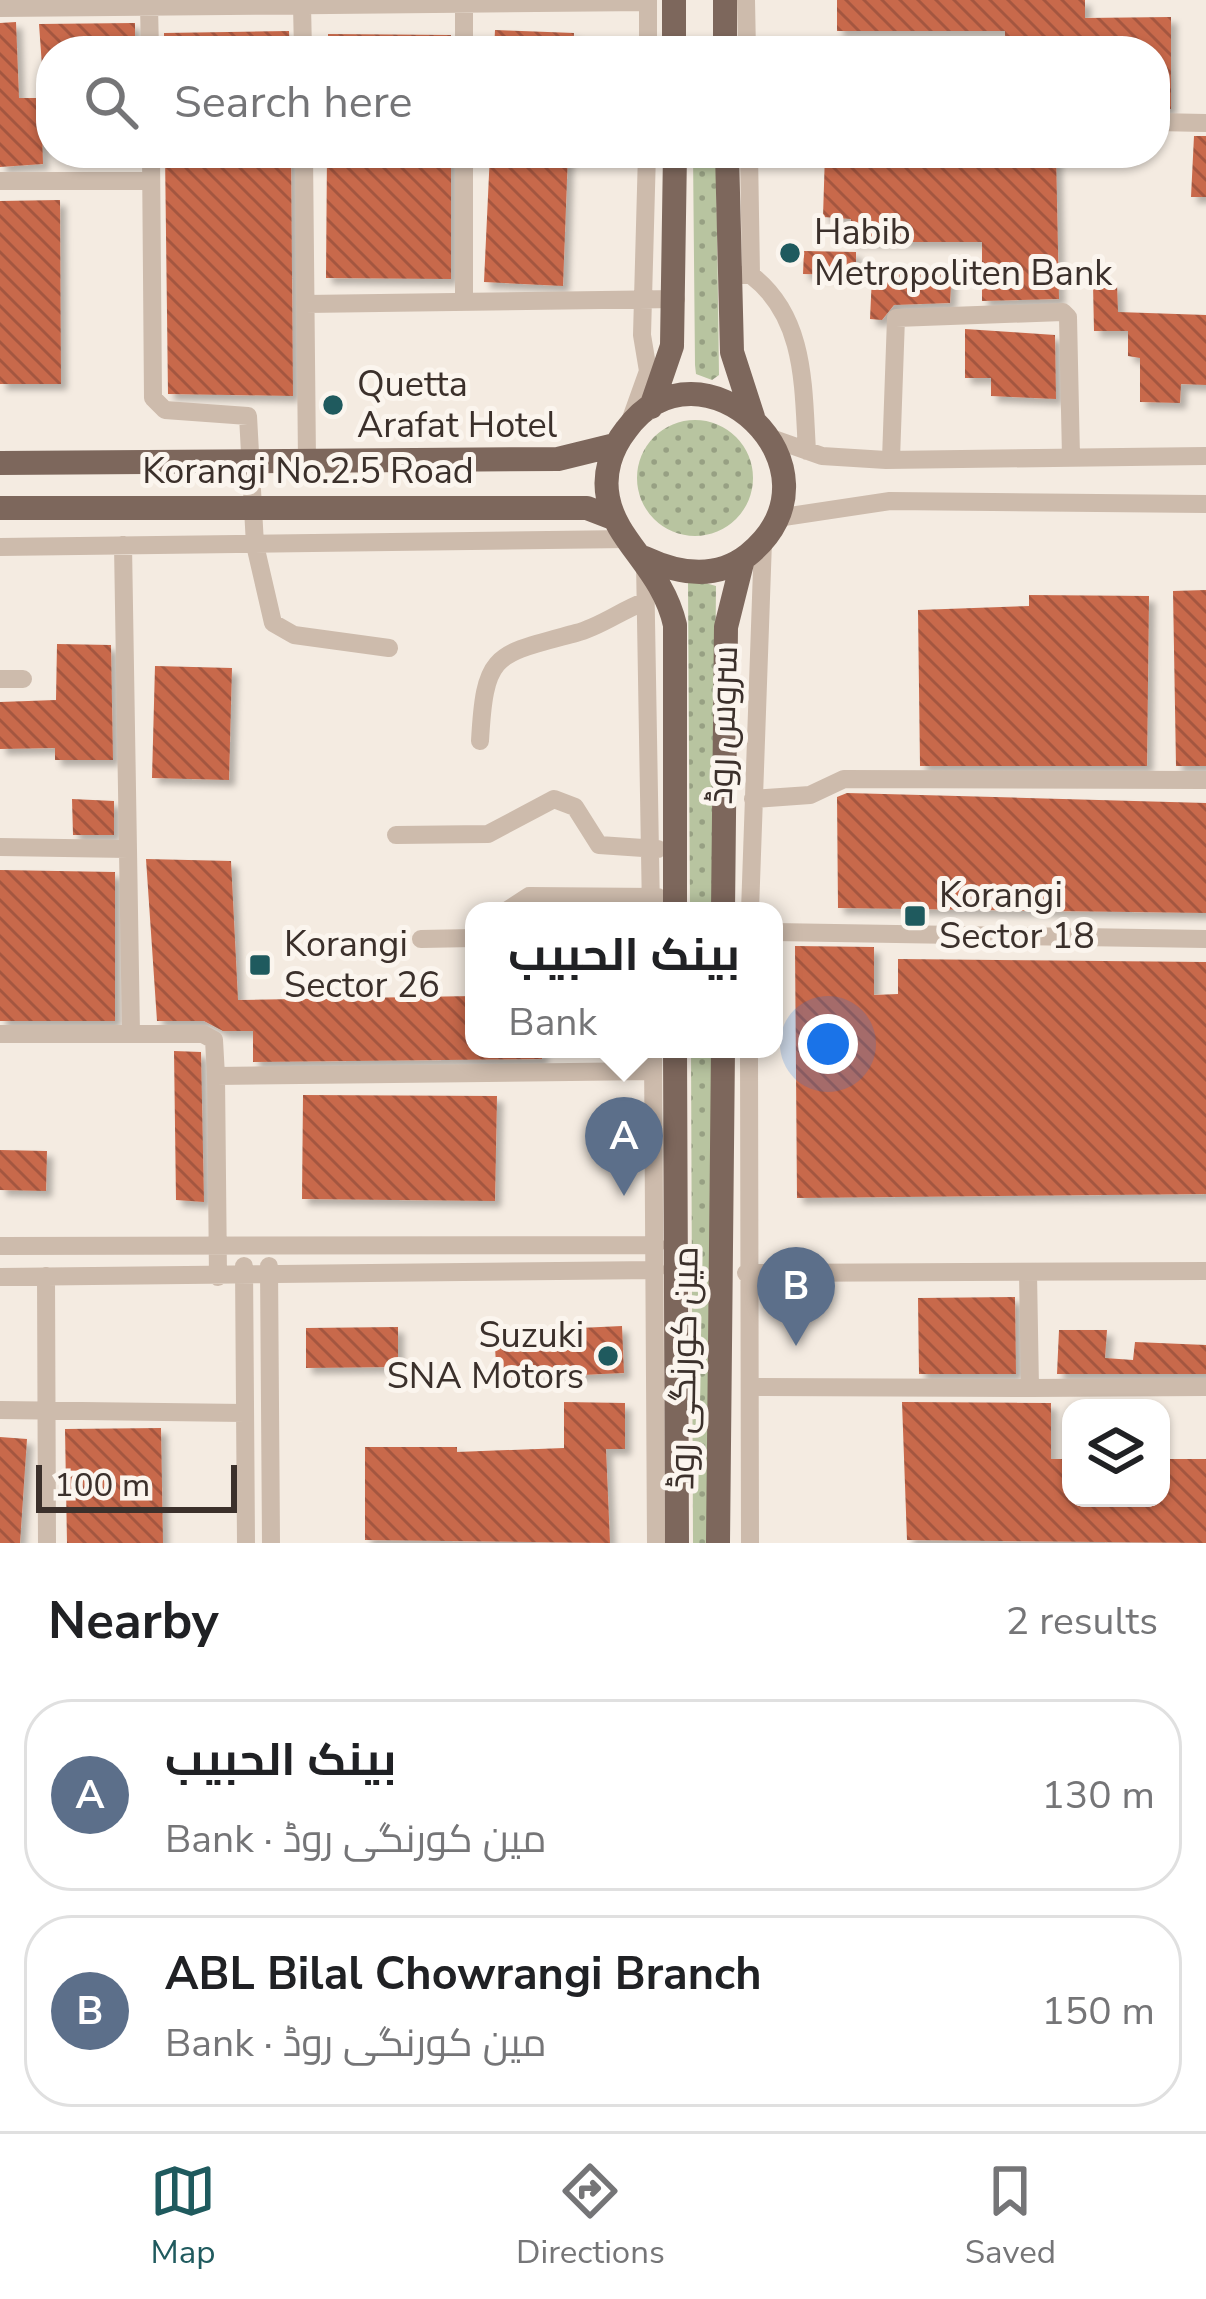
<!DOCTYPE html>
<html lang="en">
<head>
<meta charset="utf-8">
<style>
	:root { --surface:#fff; --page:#f6f6f6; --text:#202124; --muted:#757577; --line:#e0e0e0; --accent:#1f5a5e }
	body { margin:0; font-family:"Nunito Sans",Cairo,sans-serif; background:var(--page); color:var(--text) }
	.controls { position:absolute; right:36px; bottom:36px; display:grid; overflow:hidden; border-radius:24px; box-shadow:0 3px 9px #0004 }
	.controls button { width:108px; height:108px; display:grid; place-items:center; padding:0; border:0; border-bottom:3px solid var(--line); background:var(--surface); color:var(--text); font:60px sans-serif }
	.scale { position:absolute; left:36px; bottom:30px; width:201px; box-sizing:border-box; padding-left:12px; border:6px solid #3b302b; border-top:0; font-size:33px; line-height:42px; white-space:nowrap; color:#3b302b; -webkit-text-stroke:9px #fbf5ee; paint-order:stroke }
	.you { position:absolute; left:828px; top:1044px; width:42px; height:42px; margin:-30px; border:9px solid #fff; border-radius:50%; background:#1a73e8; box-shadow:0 0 0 18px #1a73e833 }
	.badge { display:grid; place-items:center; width:78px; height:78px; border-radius:50%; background:var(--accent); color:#fff; font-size:39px; font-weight:700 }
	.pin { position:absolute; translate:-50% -99px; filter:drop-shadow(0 3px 6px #0008) }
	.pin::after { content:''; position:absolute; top:63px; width:42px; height:36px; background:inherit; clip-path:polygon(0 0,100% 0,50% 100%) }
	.popup { position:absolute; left:465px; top:902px; width:318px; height:156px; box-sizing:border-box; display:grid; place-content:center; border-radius:24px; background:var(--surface); filter:drop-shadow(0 3px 9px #0005); font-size:39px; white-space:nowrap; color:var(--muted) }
	.popup b { font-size:45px; color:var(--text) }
	.popup::after { content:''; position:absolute; left:50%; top:100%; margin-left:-24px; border:24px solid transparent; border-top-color:var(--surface) }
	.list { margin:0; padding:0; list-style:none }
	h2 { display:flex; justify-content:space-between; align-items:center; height:156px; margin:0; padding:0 48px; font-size:51px }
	h2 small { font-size:39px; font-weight:400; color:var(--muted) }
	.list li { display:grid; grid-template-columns:78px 1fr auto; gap:36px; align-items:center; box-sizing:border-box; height:192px; margin:0 24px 24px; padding:0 24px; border:3px solid var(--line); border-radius:48px }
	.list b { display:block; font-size:45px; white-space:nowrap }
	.list p { margin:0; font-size:39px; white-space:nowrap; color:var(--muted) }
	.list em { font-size:39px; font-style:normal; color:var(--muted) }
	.icon { flex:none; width:66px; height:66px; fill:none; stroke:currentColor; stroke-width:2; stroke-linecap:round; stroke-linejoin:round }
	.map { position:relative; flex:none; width:1206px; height:1543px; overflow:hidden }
	.search { position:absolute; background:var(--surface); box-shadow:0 3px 9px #0004; left:36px; right:36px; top:36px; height:132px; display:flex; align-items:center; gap:30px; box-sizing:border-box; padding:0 42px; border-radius:48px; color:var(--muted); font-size:45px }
	.sheet { height:588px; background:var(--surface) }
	nav { display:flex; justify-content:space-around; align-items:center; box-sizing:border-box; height:168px; border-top:3px solid var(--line); background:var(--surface); font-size:33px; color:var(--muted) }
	nav a { display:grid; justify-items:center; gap:6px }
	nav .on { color:var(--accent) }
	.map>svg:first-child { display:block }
	.grass { fill:url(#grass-dots) }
	.building { fill:url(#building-back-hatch); filter:url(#shadow) }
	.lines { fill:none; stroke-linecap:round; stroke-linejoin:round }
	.minor { stroke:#cdbbac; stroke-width:18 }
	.major { stroke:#7d675c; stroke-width:24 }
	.poi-dot { fill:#1f5a5e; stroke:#fbf5ee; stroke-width:4.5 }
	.labels { text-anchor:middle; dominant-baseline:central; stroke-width:10; stroke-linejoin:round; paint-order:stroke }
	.poi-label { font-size:36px; fill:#3b302b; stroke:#fbf5ee; text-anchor:start }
	.street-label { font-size:36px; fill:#3b302b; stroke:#fbf5ee }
</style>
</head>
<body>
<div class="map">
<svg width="1206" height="1543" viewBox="0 0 1206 1543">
	<defs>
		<pattern id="grass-dots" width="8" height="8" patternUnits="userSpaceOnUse" patternTransform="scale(3)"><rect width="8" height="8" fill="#b8c4a0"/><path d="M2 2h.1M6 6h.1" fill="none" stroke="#97a083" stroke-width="1.8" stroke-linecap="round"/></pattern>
		<pattern id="building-back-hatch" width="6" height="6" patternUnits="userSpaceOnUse" patternTransform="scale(3)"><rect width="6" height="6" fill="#c8694b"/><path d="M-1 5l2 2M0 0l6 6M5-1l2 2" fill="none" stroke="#a4573f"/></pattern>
		<filter id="shadow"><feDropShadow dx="6" dy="6" stdDeviation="3" flood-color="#0004"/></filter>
	</defs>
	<rect width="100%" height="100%" fill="#f4ebe1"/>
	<path class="grass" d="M693 153H716L719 375 712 380 696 374 695 365Z
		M637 478a58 58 0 1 1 116 0a58 58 0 1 1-116 0Z
		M698 581 716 586 713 911H690L688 583Z
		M691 1049H712L711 1543H693Z"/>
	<path class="building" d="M837 0H1085V18L1171 17V109H1155V51H1005V31H837Z
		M16 22 19 98H41L43 164 0 167V23Z
		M135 23V51H51V80H43L39 24Z
		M495 30 574 33 573 51H494Z
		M289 31 290 51H164V33Z
		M328 34 451 35V51H328Z
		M1194 136H1206V197H1191Z
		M165 153H291L293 396 168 394Z
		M327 153H451V279L326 278Z
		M490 153H568L563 286 484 282Z
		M825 153H1056L1059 299 982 301V242H849L851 219 823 217Z
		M60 200 61 384H0V201Z
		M804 251 856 252V263L952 267 950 303 894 305 882 320 870 319 872 276 803 274Z
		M1093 284H1117L1118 312 1206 315V385L1181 384 1180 403 1140 402V358L1128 356V331H1094Z
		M965 329 1055 335 1056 399 991 396V378H965Z
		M1206 590V766H1176L1173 591Z
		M1029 595 1149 596 1147 766H920L918 610 1029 606Z
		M57 644 111 645 113 760H55V748L0 749V702L56 700Z
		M155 666 232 668 229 780 152 778Z
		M847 793 1206 803V913L838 908 837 797Z
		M72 799 114 801V835H73Z
		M146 859 231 861 238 1000 474 996V1049H542V1059L253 1062V1031H223L204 1021H157Z
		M0 870 115 872V1021H0Z
		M795 946 874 947V995L898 994V959L1206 962V1194L797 1198Z
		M174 1051 201 1052 204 1202 176 1200Z
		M303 1095 497 1096 495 1201 302 1199Z
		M0 1150 47 1151 46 1191 0 1190Z
		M1015 1297 1016 1374H919L918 1298Z
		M622 1326 624 1373 497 1379 494 1332Z
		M398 1327V1367L306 1368V1328Z
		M1059 1330H1107L1105 1358 1133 1360 1135 1342 1206 1345V1374H1057Z
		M564 1402 625 1403V1449H606L610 1543 365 1540V1447H457V1452L564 1448Z
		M902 1402 1051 1403V1459H1071V1498H1161V1459H1206V1543L907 1540Z
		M161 1428 163 1543H67L65 1429Z
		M0 1437 27 1439 20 1543H0Z"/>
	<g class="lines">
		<path class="minor" d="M746 0 747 51
			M302 5 303 51
			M149 6 150 51
			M0 8 648 2
			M464 51V3
			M648 51V0
			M1155 122 1206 123
			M151 153 153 398 165 410 248 416 255 545 273 623 294 635 389 648
			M304 153 307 462
			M0 181H151
			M740 275H751L749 153
			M751 275C806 317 803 386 807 451
			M464 302V153
			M305 304 676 299
			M629 424 648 371 642 335 647 153
			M771 438 822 456 886 460 1206 456
			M891 459 896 318 1063 312 1068 317 1071 457
			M777 518 890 501 1206 504
			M123 545 131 1034
			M0 547 628 539
			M645 562 651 911
			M0 679H23
			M480 741C485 652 494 655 576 633 600 627 620 611 644 602
			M753 799 810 795 844 779 1206 780
			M396 835 488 834 554 799 575 807 599 845 658 849
			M0 847 128 849
			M506 911 529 896 658 897
			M750 911 763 541
			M774 932 1206 939
			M421 939 474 938
			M0 1034H203L214 1040 216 1076 653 1071
			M653 1049 656 1543
			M749 1049 750 1543
			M216 1076 218 1277
			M0 1246 656 1245
			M244 1266 246 1543
			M269 1266 271 1543
			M746 1273 1206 1271
			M46 1276 47 1543
			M0 1277 656 1270
			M750 1387 1030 1388 1028 1273
			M1030 1388 1206 1387
			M0 1410 245 1413"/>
		<path class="major" d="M674 0V51
			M725 0V51
			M727 153 732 352 753 417
			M651 407 672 346 675 153
			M0 463 558 459 615 445
			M0 508H587L613 518
			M645 558C679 574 716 580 748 555 854 469 700 327 626 430 611 449 603 474 608 498 616 542 662 568 675 625V911
			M723 911 726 627 743 559
			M675 1049 677 1543
			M718 1543 723 1049"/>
	</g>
	<g class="poi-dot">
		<circle cx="790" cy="253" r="12"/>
		<circle cx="333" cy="405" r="12"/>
		<rect x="903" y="904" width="24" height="24" rx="6"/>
		<rect x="248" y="953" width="24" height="24" rx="6"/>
		<circle cx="608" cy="1356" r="12"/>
	</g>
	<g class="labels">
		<g class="poi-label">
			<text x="814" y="232">Habib<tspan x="814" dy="41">Metropoliten Bank</tspan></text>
			<text x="357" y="384">Quetta<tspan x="357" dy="41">Arafat Hotel</tspan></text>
			<text x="939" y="895">Korangi<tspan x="939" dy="41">Sector 18</tspan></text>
			<text x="284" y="944">Korangi<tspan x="284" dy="41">Sector 26</tspan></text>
			<text x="584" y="1335" text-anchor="end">Suzuki<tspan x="584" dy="41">SNA Motors</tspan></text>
		</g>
		<g class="street-label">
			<text x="308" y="471">Korangi No.2.5 Road</text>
			<text transform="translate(723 725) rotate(-88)">سروس روڈ</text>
			<text transform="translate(684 1368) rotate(-89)">مین کورنگی روڈ</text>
		</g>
	</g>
</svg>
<div class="controls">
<button><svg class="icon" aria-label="layers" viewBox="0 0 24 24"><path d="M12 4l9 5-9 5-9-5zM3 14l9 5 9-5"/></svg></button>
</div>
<div class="scale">100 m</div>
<div class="you"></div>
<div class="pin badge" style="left:624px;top:1196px;background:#5c6f8a">A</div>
<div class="popup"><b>بينک الحبيب</b>Bank</div>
<div class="pin badge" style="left:796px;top:1346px;background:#5c6f8a">B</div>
<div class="search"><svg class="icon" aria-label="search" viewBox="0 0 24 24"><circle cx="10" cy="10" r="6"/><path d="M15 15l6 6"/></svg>Search here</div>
</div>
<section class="sheet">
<h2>Nearby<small>2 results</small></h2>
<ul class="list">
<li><span class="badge" style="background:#5c6f8a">A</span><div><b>بينک الحبيب</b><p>Bank · مین کورنگی روڈ</p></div><em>130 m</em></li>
<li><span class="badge" style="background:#5c6f8a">B</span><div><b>ABL Bilal Chowrangi Branch</b><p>Bank · مین کورنگی روڈ</p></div><em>150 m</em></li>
</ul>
</section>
<nav>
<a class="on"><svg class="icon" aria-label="map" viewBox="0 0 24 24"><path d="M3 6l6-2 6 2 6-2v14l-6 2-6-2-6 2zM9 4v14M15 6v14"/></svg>Map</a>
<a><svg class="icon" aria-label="directions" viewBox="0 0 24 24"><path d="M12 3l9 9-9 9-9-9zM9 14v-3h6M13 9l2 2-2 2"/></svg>Directions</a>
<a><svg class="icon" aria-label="saved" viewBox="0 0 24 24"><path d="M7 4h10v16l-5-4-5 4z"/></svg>Saved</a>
</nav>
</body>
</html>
